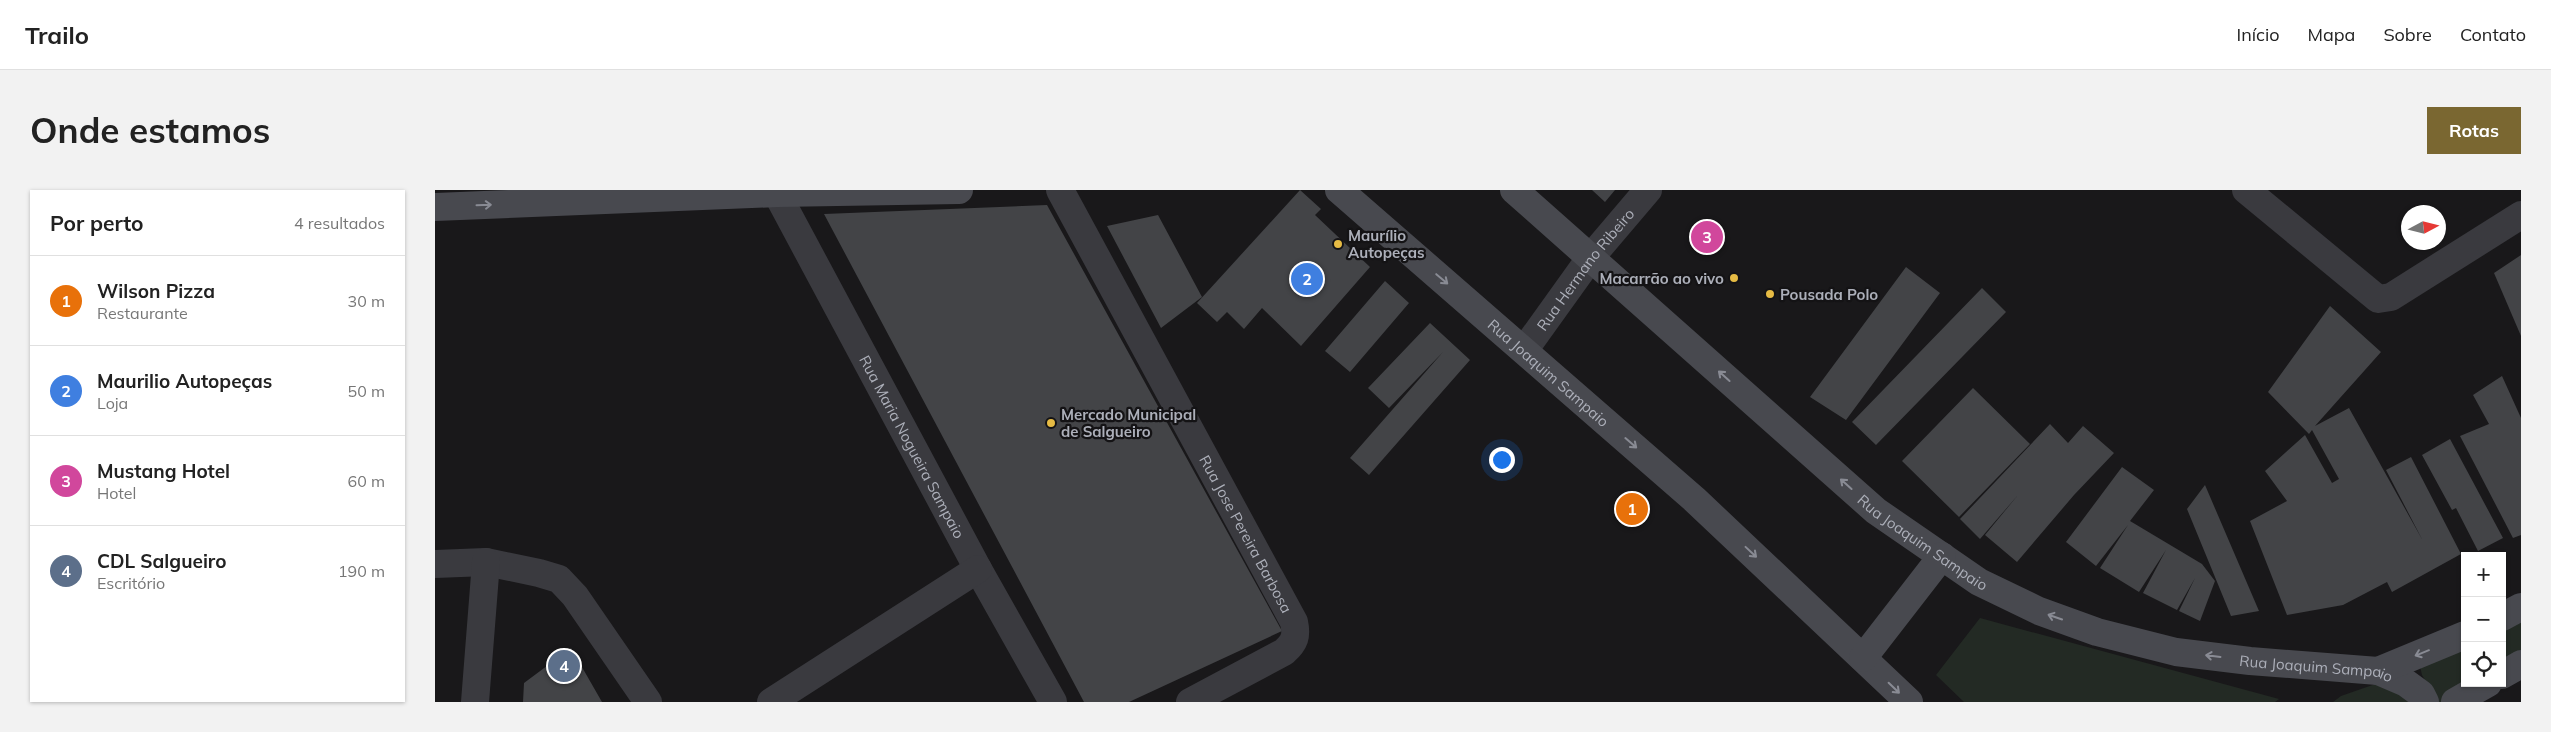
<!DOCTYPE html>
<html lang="pt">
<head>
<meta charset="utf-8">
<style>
	:root { --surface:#fff; --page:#f2f2f2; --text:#222; --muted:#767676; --line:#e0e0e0; --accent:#7a6731 }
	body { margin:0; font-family:Mulish,sans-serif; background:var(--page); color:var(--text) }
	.controls { position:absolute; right:15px; bottom:15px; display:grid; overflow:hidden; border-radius:0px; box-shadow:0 1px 4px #0004 }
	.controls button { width:45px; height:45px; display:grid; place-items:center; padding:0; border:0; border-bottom:1px solid var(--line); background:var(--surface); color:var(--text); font:25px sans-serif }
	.compass { position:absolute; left:1966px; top:15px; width:45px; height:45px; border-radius:50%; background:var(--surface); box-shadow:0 1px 4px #0004; rotate:83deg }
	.you { position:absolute; left:1066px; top:269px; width:18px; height:18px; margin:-12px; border:4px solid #fff; border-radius:50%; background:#1a73e8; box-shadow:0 0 0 8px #1a73e833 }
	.badge { display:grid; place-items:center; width:32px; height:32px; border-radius:50%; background:var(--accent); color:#fff; font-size:16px; font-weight:700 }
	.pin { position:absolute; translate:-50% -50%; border:2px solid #fff; box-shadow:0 1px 5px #0006 }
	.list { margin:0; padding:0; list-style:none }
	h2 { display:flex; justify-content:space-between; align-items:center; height:65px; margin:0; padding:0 20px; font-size:21px }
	h2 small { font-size:16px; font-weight:400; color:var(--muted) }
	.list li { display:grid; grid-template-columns:32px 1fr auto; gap:15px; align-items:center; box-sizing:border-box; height:90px; padding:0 20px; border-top:1px solid var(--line) }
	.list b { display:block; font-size:19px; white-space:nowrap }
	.list p { margin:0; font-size:16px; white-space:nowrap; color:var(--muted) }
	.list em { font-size:16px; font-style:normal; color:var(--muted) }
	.icon { flex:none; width:28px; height:28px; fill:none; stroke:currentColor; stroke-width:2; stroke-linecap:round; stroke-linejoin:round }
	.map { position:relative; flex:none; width:2086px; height:512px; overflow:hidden; border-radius:0px }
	header { display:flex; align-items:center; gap:30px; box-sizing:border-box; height:70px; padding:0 25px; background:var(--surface); border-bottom:1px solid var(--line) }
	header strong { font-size:24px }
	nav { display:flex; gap:28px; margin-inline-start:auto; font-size:18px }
	.intro { display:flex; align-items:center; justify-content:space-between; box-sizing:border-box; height:120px; padding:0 30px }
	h1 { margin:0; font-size:35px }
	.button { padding:12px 22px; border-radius:0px; background:var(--accent); color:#fff; font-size:18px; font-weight:700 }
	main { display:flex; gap:30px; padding:0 30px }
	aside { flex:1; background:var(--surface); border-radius:0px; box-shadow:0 1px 4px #0004 }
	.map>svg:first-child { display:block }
	.green { fill:#232a24 }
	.building { fill:#434447 }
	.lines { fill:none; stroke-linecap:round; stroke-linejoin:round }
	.minor { stroke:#3a3a3f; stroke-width:28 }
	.secondary { stroke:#48494f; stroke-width:28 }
	.oneway { stroke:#898b94 }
	.poi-dot { fill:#e6bb44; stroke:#141315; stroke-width:2 }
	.labels { text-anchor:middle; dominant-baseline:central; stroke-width:4.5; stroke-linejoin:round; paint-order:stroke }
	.poi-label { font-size:15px; font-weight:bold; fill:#acafb9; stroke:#141315; text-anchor:start }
	.street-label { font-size:15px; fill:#acafb9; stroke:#141315 }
</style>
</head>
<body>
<header>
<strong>Trailo</strong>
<nav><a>Início</a><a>Mapa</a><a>Sobre</a><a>Contato</a></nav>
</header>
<div class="intro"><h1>Onde estamos</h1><a class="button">Rotas</a></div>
<main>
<aside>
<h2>Por perto<small>4 resultados</small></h2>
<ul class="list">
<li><span class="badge" style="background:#e8710a">1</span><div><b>Wilson Pizza</b><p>Restaurante</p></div><em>30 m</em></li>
<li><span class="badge" style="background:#3f7fe0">2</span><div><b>Maurilio Autopeças</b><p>Loja</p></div><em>50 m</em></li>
<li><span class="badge" style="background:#d1479c">3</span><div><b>Mustang Hotel</b><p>Hotel</p></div><em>60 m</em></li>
<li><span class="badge" style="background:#5c6f8a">4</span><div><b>CDL Salgueiro</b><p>Escritório</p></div><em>190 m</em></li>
</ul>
</aside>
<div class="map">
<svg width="2086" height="512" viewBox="0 0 2086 512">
	<rect width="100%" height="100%" fill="#19181a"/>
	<path class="green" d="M2086 413V466L2067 477V424Z
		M1545 428 1844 509 1840 512H1529L1501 485Z
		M2030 444V493L2008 512H2003L1987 485 1983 467Z
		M1949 491 1976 512H1898L1906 506Z"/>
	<path class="building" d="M865 0 886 19 880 25 935 77 866 156 827 118 809 139 792 122 782 132 762 113Z
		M1157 0H1180L1170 12Z
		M612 15 847 441 694 512H649L389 24Z
		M723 25 767 107 726 138 672 36Z
		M2086 65V146L2059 83Z
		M1471 77 1505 103 1411 230 1375 207Z
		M950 91 974 113 915 182 890 161Z
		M1547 98 1571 122 1441 255 1417 232Z
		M1895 116 1946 162 1880 236 1914 218 1988 351 1951 280 1976 267 2026 364 1957 402 1952 392 1908 415 1852 425 1815 331 1852 311 1830 281 1870 245 1897 293 1904 289 1877 240 1874 244 1833 202Z
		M995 133 1035 170 934 285 915 268 1008 162 954 218 933 198Z
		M2067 186 2086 228V345L2078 348 2025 246 2054 234 2038 205Z
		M1538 198 1595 254 1524 327 1467 271Z
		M1615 234 1633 253 1648 236 1679 263 1639 305 1582 372 1550 345 1583 305 1545 349 1525 329Z
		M2015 249 2068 348 2043 361 2021 318 2017 320 1987 265Z
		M1687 277 1719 300 1695 331 1767 374 1780 391 1765 431 1744 421 1760 388 1742 420 1708 403 1731 360 1704 402 1665 378 1693 335 1661 376 1631 352Z
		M1770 295 1824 421 1796 426 1752 319Z
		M136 458 167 512H88L89 493Z"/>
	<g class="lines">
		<g class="minor">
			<path id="s1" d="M340 0 543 379 618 512"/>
			<path id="s2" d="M625 0 859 432C862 446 860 452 849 462L755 512"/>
			<path d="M1811 0 1943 109 1956 107 2086 25"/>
			<path id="s3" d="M1090 159 1156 67 1213 0"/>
			<path d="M0 374 51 372 104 383 124 389 140 406 213 512"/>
			<path d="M40 512 51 372"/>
			<path d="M336 512 543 379"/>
		</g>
		<g class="secondary">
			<path id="s4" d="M904 0 1259 309 1474 512"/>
			<path id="s5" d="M1079 0 1441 321 1544 392 1604 421 1662 442 1741 462 1815 471 1943 481 1971 493 1986 504 1990 512"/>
			<path d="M0 17 342 3 524 0"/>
			<path d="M2067 427 2086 417"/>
			<path d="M1428 468 1507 366"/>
			<path d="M1943 481 2030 445"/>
			<path d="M2067 485 2086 474"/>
			<path d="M2020 512 2053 493"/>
		</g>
	</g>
	<defs><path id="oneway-shaft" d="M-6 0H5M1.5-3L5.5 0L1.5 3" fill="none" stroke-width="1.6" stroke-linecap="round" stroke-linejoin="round" transform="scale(1.25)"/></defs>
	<g class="oneway">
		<use href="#oneway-shaft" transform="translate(49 15) rotate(-2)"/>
		<use href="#oneway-shaft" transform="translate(1007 89) rotate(40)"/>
		<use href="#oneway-shaft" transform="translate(1289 186) rotate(-138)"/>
		<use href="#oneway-shaft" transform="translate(1196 253) rotate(41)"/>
		<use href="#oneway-shaft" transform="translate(1411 294) rotate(-138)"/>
		<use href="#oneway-shaft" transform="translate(1316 362) rotate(43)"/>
		<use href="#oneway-shaft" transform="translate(1620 427) rotate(-161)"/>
		<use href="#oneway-shaft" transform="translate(1987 463) rotate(158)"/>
		<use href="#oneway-shaft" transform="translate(1778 466) rotate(-173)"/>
		<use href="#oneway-shaft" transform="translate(1459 498) rotate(44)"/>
	</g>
	<g class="poi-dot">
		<circle cx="903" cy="54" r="5"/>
		<circle cx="1299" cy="88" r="5"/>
		<circle cx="1335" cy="104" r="5"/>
		<circle cx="616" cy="233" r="5"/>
	</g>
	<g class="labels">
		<g class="poi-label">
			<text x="913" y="45">Maurílio<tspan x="913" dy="17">Autopeças</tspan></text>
			<text x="1289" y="88" text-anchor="end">Macarrão ao vivo</text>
			<text x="1345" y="104">Pousada Polo</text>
			<text x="626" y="224">Mercado Municipal<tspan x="626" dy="17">de Salgueiro</tspan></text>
		</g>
		<g class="street-label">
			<text stroke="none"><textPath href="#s3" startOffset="100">Rua Hermano Ribeiro</textPath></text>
			<text stroke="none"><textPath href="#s4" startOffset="278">Rua Joaquim Sampaio</textPath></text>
			<text stroke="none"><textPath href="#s1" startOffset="291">Rua Maria Nogueira Sampaio</textPath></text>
			<text stroke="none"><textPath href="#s2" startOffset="391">Rua Jose Pereira Barbosa</textPath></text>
			<text stroke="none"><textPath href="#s5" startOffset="540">Rua Joaquim Sampaio</textPath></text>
			<text stroke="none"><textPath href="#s5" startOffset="960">Rua Joaquim Sampaio</textPath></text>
		</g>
	</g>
</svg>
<div class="controls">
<button>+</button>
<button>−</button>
<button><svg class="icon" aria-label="locate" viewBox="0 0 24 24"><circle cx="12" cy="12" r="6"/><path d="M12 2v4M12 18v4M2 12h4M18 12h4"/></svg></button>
</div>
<svg class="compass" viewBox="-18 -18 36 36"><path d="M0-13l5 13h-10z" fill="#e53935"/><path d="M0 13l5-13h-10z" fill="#767676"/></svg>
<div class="you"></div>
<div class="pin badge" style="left:1197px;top:319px;background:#e8710a">1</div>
<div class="pin badge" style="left:872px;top:89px;background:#3f7fe0">2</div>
<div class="pin badge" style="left:1272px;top:47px;background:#d1479c">3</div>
<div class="pin badge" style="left:129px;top:476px;background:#5c6f8a">4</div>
</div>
</main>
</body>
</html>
